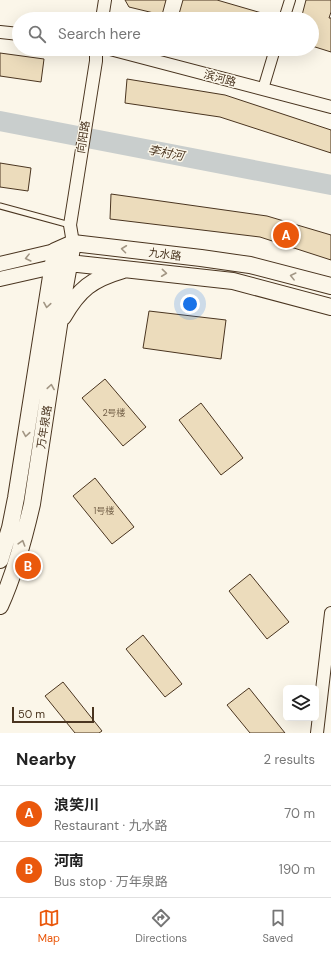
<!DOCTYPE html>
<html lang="en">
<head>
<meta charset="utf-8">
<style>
	:root { --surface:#fff; --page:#f2f2f2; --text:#222; --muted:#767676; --line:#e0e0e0; --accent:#ea580c }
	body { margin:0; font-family:"DM Sans","Noto Sans SC",sans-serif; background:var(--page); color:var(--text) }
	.controls { position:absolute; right:12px; bottom:12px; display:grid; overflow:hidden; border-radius:6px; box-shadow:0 4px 16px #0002 }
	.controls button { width:36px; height:36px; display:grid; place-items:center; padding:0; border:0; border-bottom:1px solid var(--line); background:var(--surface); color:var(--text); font:20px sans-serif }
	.scale { position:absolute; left:12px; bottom:10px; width:82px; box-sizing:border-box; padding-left:4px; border:2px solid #4a3520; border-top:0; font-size:11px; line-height:14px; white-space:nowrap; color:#4a3520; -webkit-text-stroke:3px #fbf6e9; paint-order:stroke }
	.you { position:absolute; left:190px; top:304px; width:14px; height:14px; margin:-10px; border:3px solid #fff; border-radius:50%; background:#1a73e8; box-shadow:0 0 0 6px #1a73e833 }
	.badge { display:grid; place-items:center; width:26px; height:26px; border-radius:50%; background:var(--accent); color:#fff; font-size:13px; font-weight:700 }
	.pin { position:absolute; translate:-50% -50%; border:2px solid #fff; box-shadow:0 1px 4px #0006 }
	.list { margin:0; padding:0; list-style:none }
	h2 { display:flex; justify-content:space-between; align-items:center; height:52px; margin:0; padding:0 16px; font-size:17px }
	h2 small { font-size:13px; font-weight:400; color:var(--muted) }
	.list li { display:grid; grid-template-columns:26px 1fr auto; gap:12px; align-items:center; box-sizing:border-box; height:56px; padding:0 16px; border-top:1px solid var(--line) }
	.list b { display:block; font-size:15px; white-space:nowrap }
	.list p { margin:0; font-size:13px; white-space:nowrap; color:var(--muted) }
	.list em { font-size:13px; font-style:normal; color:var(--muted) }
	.icon { flex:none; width:22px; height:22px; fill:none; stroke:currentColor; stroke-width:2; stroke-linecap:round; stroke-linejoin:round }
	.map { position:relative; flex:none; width:331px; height:733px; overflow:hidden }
	.search { position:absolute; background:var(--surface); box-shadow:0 4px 16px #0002; left:12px; right:12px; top:12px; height:44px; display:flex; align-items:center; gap:10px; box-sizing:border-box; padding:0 14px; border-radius:22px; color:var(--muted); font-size:15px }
	.sheet { height:164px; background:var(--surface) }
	nav { display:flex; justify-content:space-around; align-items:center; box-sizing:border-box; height:56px; border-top:1px solid var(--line); background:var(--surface); font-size:11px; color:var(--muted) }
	nav a { display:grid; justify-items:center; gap:2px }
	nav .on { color:var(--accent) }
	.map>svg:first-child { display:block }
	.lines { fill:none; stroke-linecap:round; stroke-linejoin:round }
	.river { stroke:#c9cecd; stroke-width:20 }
	.building { fill:#ecdcbc; stroke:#4a3520 }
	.service-casing { stroke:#4a3520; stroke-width:7 }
	.minor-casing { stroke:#4a3520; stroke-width:12 }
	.tertiary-casing { stroke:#4a3520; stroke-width:14 }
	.secondary-casing { stroke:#4a3520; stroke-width:16 }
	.primary-casing { stroke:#4a3520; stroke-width:18 }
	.service { stroke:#fbf6e9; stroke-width:5 }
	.minor { stroke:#fbf6e9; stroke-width:10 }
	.tertiary { stroke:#fbf6e9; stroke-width:12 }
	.secondary { stroke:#fbf6e9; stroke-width:14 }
	.primary { stroke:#fbf6e9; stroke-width:16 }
	.oneway { stroke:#a29684 }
	.labels { text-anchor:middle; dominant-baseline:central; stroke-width:3; stroke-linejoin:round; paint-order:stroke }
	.number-label { font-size:9px; fill:#725f47 }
	.street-label { font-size:11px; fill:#4a3520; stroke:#fbf6e9 }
	.water-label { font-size:12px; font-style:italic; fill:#4a3520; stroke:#fbf6e9 }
</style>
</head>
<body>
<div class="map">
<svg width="331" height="733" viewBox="0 0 331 733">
	<rect width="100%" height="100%" fill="#fbf6e9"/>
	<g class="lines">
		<path class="river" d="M0 121 331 185"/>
	</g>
	<path class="building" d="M125 0H166L162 15 129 7Z
		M183 0H217L272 16 271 19H195L179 14Z
		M306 0H331V12L329 18H331V52L312 46V19H301Z
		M0 53 44 59 41 82 0 76Z
		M127 79 225 95 331 130V153L220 117 125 103Z
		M0 163 31 168 28 191 0 187Z
		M111 194 267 216 331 235V260L260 237 110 219Z
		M149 311 226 320 221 359 143 348Z
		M105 379 146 427 123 446 82 398Z
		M201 403 243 458 221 475 179 420Z
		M95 478 134 527 112 544 73 496Z
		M250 574 289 622 267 639 229 591Z
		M143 635 182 684 165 697 126 649Z
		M63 682 102 731 99 733H75L45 696Z
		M249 688 285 733H250L227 705Z"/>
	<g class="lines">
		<defs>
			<path id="service" d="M0 206 70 225"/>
			<path id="minor" d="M284 19 290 0
				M263 89 275 49"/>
			<path id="tertiary" d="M102 19 105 0
				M0 32 19 34
				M110 49 331 107
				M73 243 70 225 96 61V49
				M317 733 331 613"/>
			<path id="secondary" d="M0 264 55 251
				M0 279 53 267"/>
			<path id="primary" d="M59 265 69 263 233 281 331 307
				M63 317C79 289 92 279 123 270
				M0 560 10 528 16 498 55 251 73 243 201 258 250 265 331 286
				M0 606C15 573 24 539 32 504L64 292 73 243"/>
		</defs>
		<use href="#service" class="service-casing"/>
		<use href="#minor" class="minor-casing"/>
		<use href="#tertiary" class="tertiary-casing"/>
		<use href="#secondary" class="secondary-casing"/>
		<use href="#primary" class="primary-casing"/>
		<use href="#service" class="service"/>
		<use href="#minor" class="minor"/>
		<use href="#tertiary" class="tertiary"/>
		<use href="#secondary" class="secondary"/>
		<use href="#primary" class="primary"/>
	</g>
	<defs><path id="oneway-chevron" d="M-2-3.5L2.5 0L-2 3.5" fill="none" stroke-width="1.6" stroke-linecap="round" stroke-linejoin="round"/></defs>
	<g class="oneway">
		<use href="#oneway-chevron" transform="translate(124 249) rotate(-173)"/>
		<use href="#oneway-chevron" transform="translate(28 258) rotate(166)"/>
		<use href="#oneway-chevron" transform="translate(164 273) rotate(6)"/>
		<use href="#oneway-chevron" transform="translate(293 276) rotate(-166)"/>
		<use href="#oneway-chevron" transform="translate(47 305) rotate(99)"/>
		<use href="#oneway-chevron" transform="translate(51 387) rotate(-81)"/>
		<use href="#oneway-chevron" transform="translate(26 434) rotate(99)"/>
		<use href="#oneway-chevron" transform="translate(22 543) rotate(-73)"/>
	</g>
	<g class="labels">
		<g class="number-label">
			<text x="114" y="413">2号楼</text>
			<text x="104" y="511">1号楼</text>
		</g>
		<g class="street-label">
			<text transform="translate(220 78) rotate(15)">滨河路</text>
			<text transform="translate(83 137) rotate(-81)">向阳路</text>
			<text transform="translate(165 254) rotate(7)">九水路</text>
			<text transform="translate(44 427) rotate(-81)">万年泉路</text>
		</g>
		<g class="water-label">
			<text transform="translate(166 153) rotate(11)">李村河</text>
		</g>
	</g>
</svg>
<div class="controls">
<button><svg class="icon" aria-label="layers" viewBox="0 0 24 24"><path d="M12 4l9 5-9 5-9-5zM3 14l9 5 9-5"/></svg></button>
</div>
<div class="scale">50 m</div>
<div class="you"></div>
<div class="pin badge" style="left:286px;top:235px">A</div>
<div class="pin badge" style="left:28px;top:566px">B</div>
<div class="search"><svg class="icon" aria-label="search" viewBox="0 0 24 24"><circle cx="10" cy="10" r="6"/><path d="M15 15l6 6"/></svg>Search here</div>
</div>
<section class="sheet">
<h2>Nearby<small>2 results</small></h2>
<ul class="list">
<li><span class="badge">A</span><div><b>浪笑川</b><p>Restaurant · 九水路</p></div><em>70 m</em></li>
<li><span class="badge">B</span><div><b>河南</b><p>Bus stop · 万年泉路</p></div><em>190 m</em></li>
</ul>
</section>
<nav>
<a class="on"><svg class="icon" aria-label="map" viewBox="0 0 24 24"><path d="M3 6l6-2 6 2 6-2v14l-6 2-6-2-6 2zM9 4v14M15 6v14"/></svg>Map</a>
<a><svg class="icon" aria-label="directions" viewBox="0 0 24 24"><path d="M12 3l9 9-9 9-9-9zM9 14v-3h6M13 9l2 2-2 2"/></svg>Directions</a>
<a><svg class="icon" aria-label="saved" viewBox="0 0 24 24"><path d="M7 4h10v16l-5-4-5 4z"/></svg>Saved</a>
</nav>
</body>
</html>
